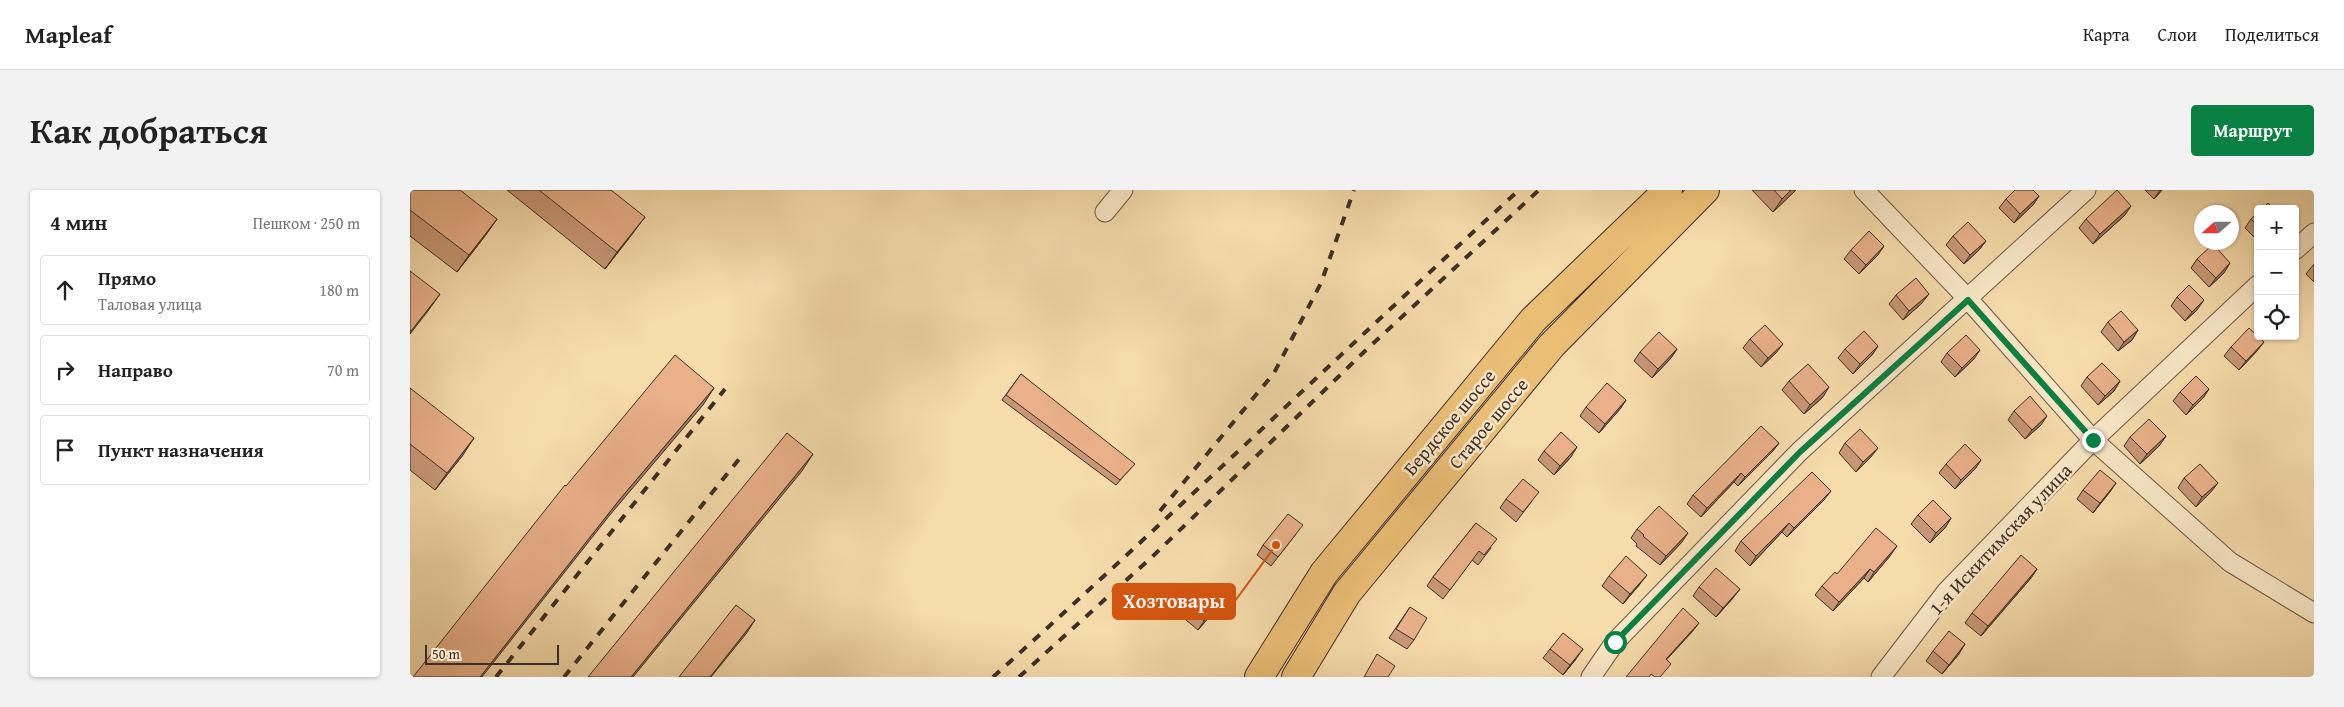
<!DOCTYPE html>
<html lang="ru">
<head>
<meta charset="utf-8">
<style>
	:root { --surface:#fff; --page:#f2f2f2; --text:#222; --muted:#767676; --line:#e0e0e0; --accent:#0b8043 }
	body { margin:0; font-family:"Gentium Book Plus",serif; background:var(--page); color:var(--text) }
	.controls { position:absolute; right:15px; top:15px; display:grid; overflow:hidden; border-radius:5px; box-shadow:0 1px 4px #0004 }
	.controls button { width:45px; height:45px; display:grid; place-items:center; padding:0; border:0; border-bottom:1px solid var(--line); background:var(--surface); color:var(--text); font:25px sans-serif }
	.compass { position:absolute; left:1784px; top:15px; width:45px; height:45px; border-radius:50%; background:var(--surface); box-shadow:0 1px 4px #0004; rotate:249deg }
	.scale { position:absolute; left:15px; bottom:12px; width:134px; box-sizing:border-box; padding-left:5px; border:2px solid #3c2e28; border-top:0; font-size:14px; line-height:18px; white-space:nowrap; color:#3c2e28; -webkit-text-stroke:4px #f9e8c8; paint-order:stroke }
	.stop { position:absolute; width:15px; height:15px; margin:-11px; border:4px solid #0b8043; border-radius:50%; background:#fff }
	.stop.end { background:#0b8043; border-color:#fff; box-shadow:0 1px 5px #0008 }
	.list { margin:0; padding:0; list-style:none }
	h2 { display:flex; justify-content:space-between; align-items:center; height:65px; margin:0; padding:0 20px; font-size:21px }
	h2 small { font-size:16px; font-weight:400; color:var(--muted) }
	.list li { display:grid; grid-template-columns:32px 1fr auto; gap:15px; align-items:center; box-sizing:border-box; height:70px; margin:0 10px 10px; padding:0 10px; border:1px solid var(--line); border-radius:5px }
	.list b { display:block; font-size:19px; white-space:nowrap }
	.list p { margin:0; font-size:16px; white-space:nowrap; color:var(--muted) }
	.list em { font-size:16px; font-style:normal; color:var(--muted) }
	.icon { flex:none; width:28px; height:28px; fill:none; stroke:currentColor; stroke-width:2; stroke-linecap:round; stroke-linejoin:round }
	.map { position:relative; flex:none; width:1904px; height:487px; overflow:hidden; border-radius:5px }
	header { display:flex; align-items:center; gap:30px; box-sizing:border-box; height:70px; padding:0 25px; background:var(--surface); border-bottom:1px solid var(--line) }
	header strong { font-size:24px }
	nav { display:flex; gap:28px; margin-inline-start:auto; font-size:18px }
	.intro { display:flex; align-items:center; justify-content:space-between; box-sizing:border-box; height:120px; padding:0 30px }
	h1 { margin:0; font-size:35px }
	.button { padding:12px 22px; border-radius:5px; background:var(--accent); color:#fff; font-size:18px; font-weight:700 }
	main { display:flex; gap:30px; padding:0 30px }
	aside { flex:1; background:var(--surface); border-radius:5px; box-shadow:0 1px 4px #0004 }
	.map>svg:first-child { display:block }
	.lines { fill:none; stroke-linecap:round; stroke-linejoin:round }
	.minor-casing { stroke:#6a5949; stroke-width:21 }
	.trunk-casing { stroke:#3c2e28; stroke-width:30 }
	.minor { stroke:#f9e8c8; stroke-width:19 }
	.trunk { stroke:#ebbe76; stroke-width:28 }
	.rail { stroke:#3c2e28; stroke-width:4; stroke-dasharray:9 9; stroke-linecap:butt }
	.wall { fill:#c89776; stroke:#3c2e28 }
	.shaded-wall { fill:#a37b60; stroke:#3c2e28 }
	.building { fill:#e9b089; stroke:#3c2e28 }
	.route { stroke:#0b8043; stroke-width:6 }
	.labels { text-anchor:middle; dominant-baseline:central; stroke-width:5; stroke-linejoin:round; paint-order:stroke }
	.street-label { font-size:19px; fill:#3c2e28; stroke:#f9e8c8 }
	.leader { fill:none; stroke:#d7550f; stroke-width:2 }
	.callout-dot { fill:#d7550f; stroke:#f9e8c8; stroke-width:2 }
	.callout { fill:#d7550f; stroke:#d7550f; stroke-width:2 }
	.callout-label { font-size:20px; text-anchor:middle; font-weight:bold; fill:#fff }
</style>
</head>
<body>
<header>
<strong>Mapleaf</strong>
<nav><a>Карта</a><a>Слои</a><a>Поделиться</a></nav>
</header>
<div class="intro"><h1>Как добраться</h1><a class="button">Маршрут</a></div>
<main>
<aside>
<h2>4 мин<small>Пешком · 250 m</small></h2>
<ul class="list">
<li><svg class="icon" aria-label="ahead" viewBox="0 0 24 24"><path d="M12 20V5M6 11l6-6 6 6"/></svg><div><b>Прямо</b><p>Таловая улица</p></div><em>180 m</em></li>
<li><svg class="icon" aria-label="right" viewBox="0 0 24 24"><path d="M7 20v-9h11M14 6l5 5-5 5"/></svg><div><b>Направо</b></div><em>70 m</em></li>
<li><svg class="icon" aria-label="arrive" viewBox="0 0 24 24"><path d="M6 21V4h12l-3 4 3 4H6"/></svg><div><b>Пункт назначения</b></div></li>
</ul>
</aside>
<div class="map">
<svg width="1904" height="487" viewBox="0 0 1904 487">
	<rect width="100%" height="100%" fill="#f6dbab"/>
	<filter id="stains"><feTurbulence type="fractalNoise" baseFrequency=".004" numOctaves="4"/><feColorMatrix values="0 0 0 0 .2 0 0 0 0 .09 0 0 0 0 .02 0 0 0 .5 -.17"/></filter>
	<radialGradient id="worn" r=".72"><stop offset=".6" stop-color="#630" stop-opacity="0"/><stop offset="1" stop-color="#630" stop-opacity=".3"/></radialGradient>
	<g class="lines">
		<defs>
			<path id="minor" d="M1454 0 1558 109 1683 250 1820 372 1904 423
				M695 22 713 0
				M1885 60 1904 43
				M1181 487 1205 452 1390 261 1676 0
				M1471 487 1537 401 1683 250 1848 95"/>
			<path id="trunk" d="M849 487 914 383 1123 130 1258 0
				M886 487 937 403 1142 155 1295 0"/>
		</defs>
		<use href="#minor" class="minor-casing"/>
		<use href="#trunk" class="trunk-casing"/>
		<use href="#minor" class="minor"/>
		<use href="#trunk" class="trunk"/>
		<path class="rail" d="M750 321 864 183 911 93 944 0
			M86 487 315 199
			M154 487 334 263
			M583 487C761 327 933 161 1109 0
			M609 487 743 366 955 161 1129 0"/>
	</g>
	<path class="wall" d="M0 0 87 29 75 46 47 82 0 46Z
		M97 0H201L223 43 195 79Z
		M1342 0H1386L1363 22Z
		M1735 0H1752L1744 9Z
		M1629 6 1623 15 1604 33 1589 18 1596 9Z
		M1848 23V51L1835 38 1841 29Z
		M1715 25 1683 54 1669 38 1676 29Z
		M1543 46 1576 51 1569 60 1554 74 1536 55Z
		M1441 60 1468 65 1449 84 1434 69Z
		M1787 69 1814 83 1799 97 1781 78Z
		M1904 74V92L1896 84Z
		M1486 105 1512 113 1493 130 1479 114Z
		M1767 107 1787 120 1775 131 1761 116Z
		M1698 132 1728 140 1722 150 1708 161 1691 142Z
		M1340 149 1366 163 1351 177 1333 158Z
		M1468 156 1462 165 1443 184 1428 168 1435 159Z
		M1821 157 1847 161 1829 180 1814 166Z
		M1267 159 1261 168 1242 188 1224 171 1230 162Z
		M1537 163 1564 169 1545 187 1531 172Z
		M611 184 721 278 706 295 592 210Z
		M1677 187 1710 191 1704 201 1688 215 1671 196Z
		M1379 191 1413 207 1394 224 1372 200Z
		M0 198 53 265 25 300 0 280Z
		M1799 199 1793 208 1776 225 1763 211 1770 202Z
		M1216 210 1210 219 1189 243 1170 226 1176 217Z
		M1604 221 1631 235 1615 249 1598 230Z
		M1756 246 1749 256 1730 274 1714 256 1720 247Z
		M1369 253 1362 262 1328 296 1324 292 1291 327 1277 314 1283 305Z
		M1435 253 1461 267 1446 282 1429 263Z
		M1134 261 1161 267 1144 285 1128 270Z
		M1571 270 1565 279 1545 299 1529 283 1536 274Z
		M1774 288 1801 302 1786 317 1768 298Z
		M1706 293 1683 323 1667 309 1673 300Z
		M1096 309 1122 311 1106 332 1090 318Z
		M1414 310 1377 347 1372 342 1340 376 1325 361 1331 351Z
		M1508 325 1541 328 1535 338 1520 353 1501 334Z
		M1066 333 1081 358 1068 375 1062 370 1033 409 1017 396 1023 387Z
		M1227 339 1272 352 1250 375 1226 356 1227 354 1221 348Z
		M886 344 861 376 847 365 853 355Z
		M1480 366 1458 392 1454 388 1423 421 1405 405 1412 396 1427 384Z
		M1627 379 1621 388 1571 446 1555 433 1562 423Z
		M1199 386 1230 394 1213 414 1192 396Z
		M1289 397 1323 408 1306 427 1283 406Z
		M777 416H808L801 425 788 440 770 425Z
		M1000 417 1004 450 997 459 979 448Z
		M1140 459 1166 469 1153 485 1133 468Z
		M1523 461 1549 464 1532 484 1516 471Z"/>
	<path class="shaded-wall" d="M1381 0H1386L1363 22 1372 9Z
		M1750 0H1752L1744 9Z
		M1629 6 1623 15 1604 33 1610 24Z
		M1721 16 1715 25 1683 54 1690 44Z
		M235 27 223 43 195 79 207 62Z
		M87 29 75 46 47 82 59 65Z
		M1576 51 1569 60 1554 74 1560 65Z
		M1474 56 1468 65 1449 84 1456 75Z
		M1820 73 1814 83 1799 97 1806 88Z
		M30 104 18 121 0 144 1 141Z
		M1519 104 1512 113 1493 130 1499 121Z
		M1794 110 1787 120 1775 131 1782 122Z
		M1728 140 1722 150 1708 161 1714 152Z
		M1854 152 1847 161 1829 180 1836 171Z
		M1373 154 1366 163 1351 177 1358 168Z
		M1468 156 1462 165 1443 184 1450 174Z
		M1267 159 1261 168 1242 188 1248 179Z
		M1570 160 1564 169 1545 187 1552 178Z
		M1710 191 1704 201 1688 215 1695 206Z
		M1419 197 1413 207 1394 224 1400 215Z
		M304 198 293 215 199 326 72 487H70L210 309Z
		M1799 199 1793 208 1776 225 1783 215Z
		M1216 210 1210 219 1189 243 1195 234Z
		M1637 226 1631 235 1615 249 1622 240Z
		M1756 246 1749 256 1730 274 1737 264Z
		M64 248 53 265 25 300 37 283Z
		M1369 253 1362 262 1328 296 1335 287Z
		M1167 257 1161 267 1144 285 1150 276Z
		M1468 258 1461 267 1446 282 1453 272Z
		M403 264 392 281 223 487H221Z
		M1571 270 1565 279 1545 299 1551 290Z
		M1331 283 1324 292 1291 327 1297 318Z
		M1706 293 1700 302 1683 323 1690 313Z
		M1808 293 1801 302 1786 317 1792 307Z
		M1421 301 1414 310 1377 347 1384 338Z
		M1541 328 1535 338 1520 353 1526 343Z
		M1379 333 1372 342 1340 376 1346 366Z
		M1278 343 1272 352 1250 375 1256 366Z
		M1487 356 1480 366 1458 392 1464 382Z
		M1460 379 1454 388 1423 421 1429 412Z
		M1627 379 1621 388 1571 446 1578 436Z
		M1237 385 1230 394 1213 414 1220 404Z
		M1330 399 1323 408 1306 427 1313 418Z
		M808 416 801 425 788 440 794 431Z
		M345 430 336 444 301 487H300Z
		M1289 433 1282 442 1249 478 1256 469Z
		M1555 454 1549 464 1532 484 1539 475Z
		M1173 459 1166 469 1153 485 1160 475Z"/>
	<path class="building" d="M0 0H50L87 29 59 65 0 20Z
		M129 0H201L235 27 207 62Z
		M1364 0H1381L1372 9Z
		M1605 0H1623L1629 6 1610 24 1596 9Z
		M1707 0 1721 16 1690 44 1676 29Z
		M1858 13 1864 19H1852Z
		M1848 23V36L1841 29Z
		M1558 32 1576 51 1560 65 1543 46Z
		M1459 41 1474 56 1456 75 1441 60Z
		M1803 54 1820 73 1806 88 1787 69Z
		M0 81 30 104 1 141 0 140Z
		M1506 88 1519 104 1499 121 1486 105Z
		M1779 95 1794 110 1782 122 1767 107Z
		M1711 121 1728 140 1714 152 1698 132Z
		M1355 135 1373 154 1358 168 1340 149Z
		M1839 138 1854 152 1836 171 1821 157Z
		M1454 141 1468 156 1450 174 1435 159Z
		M1249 142 1267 159 1248 179 1230 162Z
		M1556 145 1570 160 1552 178 1537 163Z
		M265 165 304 198 210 309 70 487H3L155 295 156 296Z
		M1692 173 1710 191 1695 206 1677 187Z
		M1398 174 1419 197 1400 215 1379 191Z
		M611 184 725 274 710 290 596 205Z
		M1786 186 1799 199 1783 215 1770 202Z
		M1197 193 1216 210 1195 234 1176 217Z
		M0 198 64 248 37 283 0 254Z
		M1620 206 1637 226 1622 240 1604 221Z
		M1739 229 1756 246 1737 264 1720 247Z
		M1351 236 1369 253 1335 287 1331 283 1297 318 1283 305Z
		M1450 239 1468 258 1453 272 1435 253Z
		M1151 242 1167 257 1150 276 1134 261Z
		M377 243 403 264 221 487H178Z
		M1555 254 1571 270 1551 290 1536 274Z
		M1790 274 1808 293 1792 307 1774 288Z
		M1690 280 1706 293 1690 313 1673 300Z
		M1402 282 1421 301 1384 338 1379 333 1346 366 1331 351Z
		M1113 289 1129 302 1113 322 1096 309Z
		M1523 310 1541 328 1526 343 1508 325Z
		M1249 316 1278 343 1256 366 1233 346 1234 345 1227 339Z
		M878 324 893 335 868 367 853 355Z
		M1066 333 1087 349 1074 365 1069 361 1040 400 1023 387Z
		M1466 338 1487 356 1464 382 1460 379 1429 412 1412 396 1425 382 1427 384Z
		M1611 365 1627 379 1578 436 1562 423Z
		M1216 366 1237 385 1220 404 1199 386Z
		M1306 378 1330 399 1313 418 1289 397Z
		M790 400 808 416 794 431 777 416Z
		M326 415 345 430 300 487H269Z
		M1000 417 1017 428 1004 450 986 439Z
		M1273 418 1289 433 1256 469 1261 474 1250 487H1245L1241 484 1239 487H1216Z
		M1539 441 1555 454 1539 475 1523 461Z
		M1153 443 1173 459 1160 475 1140 459Z
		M967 464 985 476 978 487H954Z"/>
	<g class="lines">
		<path class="route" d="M1205 452 1390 262 1558 110 1683 250"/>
	</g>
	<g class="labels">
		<g class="street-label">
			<text transform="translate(1039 232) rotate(-50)">Бердское шоссе</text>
			<text transform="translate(1078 233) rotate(-50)">Старое шоссе</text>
			<text transform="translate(1590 349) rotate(-47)">1-я Искитимская улица</text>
		</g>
	</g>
	<path class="leader" d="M866 355L825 411"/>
	<circle class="callout-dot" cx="866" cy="355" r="5"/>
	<rect class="callout" x="703" y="394" width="122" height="35" rx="5"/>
	<g class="callout-label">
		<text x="764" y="418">Хозтовары</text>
	</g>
	<rect width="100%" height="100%" filter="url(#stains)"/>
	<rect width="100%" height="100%" fill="url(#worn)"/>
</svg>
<div class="controls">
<button>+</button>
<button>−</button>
<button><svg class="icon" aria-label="locate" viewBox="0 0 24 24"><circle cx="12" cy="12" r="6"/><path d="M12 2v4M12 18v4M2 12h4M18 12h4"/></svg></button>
</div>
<svg class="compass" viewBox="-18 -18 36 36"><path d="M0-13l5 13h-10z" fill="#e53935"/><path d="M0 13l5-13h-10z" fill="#767676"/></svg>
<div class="scale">50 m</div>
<div class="stop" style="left:1205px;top:452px"></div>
<div class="stop end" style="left:1683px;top:250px"></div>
</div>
</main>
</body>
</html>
